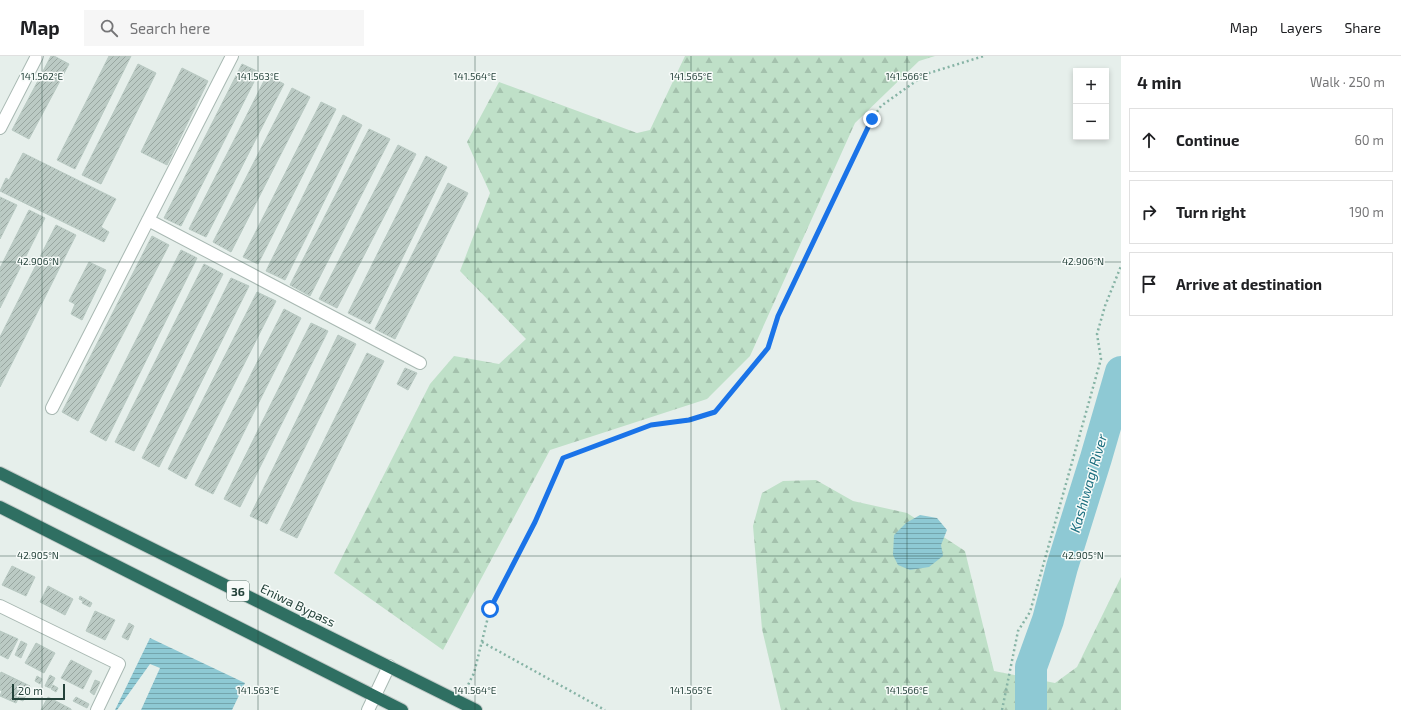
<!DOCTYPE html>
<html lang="en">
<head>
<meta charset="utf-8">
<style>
	:root { --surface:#fff; --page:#f6f6f6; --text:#202124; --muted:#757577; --line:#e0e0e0 }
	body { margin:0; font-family:"Exo 2",sans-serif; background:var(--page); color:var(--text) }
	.controls { position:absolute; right:12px; top:12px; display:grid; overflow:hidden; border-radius:0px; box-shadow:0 2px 6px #0003 }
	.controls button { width:36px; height:36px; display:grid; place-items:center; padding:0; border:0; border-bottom:1px solid var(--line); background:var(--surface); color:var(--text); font:20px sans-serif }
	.scale { position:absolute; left:12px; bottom:10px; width:53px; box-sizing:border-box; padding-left:4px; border:2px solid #24423a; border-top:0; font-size:11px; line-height:14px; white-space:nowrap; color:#24423a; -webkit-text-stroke:3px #f7fbf9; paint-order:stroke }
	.stop { position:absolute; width:12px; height:12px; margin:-9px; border:3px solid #1a73e8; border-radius:50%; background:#fff }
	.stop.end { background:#1a73e8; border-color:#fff; box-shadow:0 1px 4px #0008 }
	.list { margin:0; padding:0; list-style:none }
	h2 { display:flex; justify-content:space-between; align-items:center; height:52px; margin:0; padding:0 16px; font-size:17px }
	h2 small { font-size:13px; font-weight:400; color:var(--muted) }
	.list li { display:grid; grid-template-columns:26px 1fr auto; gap:12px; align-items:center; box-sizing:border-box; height:64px; margin:0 8px 8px; padding:0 8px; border:1px solid var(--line); border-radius:0px }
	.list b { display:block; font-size:15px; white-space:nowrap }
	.list em { font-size:13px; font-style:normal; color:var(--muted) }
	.icon { flex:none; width:22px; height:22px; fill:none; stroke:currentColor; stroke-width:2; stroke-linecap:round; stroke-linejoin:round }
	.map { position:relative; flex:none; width:1121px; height:654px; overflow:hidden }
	header { display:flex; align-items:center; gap:24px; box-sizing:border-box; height:56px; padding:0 20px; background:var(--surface); border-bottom:1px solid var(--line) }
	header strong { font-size:19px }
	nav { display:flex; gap:22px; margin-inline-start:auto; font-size:14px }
	.search { width:280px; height:36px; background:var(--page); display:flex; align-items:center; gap:10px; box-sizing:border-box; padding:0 14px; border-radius:0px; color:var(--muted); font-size:15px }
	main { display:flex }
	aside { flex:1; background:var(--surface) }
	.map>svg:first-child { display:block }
	.forest { fill:url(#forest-firs) }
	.water { fill:url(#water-rules) }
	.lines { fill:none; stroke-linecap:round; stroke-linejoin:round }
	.river { stroke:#8ec9d4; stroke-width:32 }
	.building { fill:url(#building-hatch); stroke:#b8c9c2 }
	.minor-casing { stroke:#a8b8b2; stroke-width:14 }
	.highway-casing { stroke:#c2cac8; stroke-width:14 }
	.path { stroke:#86b3a5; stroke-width:2.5; stroke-dasharray:2 3; stroke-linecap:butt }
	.minor { stroke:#fff; stroke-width:12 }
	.highway { stroke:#2f6f62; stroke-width:12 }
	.route { stroke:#1a73e8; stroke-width:5 }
	.ticks { fill:none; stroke:#24423a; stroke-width:1; stroke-opacity:0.45 }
	.labels { text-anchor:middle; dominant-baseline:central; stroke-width:3; stroke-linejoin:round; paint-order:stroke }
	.shield { fill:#f7fbf9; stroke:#637a73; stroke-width:1 }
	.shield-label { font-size:12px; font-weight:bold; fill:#24423a }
	.street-label { font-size:13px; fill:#24423a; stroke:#f7fbf9 }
	.water-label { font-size:14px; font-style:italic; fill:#1c6f80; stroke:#f7fbf9 }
	.ticks-label { font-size:10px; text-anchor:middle; fill:#24423a; stroke:#f7fbf9; stroke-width:3; stroke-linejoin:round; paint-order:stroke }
</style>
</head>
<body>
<header>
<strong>Map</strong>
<div class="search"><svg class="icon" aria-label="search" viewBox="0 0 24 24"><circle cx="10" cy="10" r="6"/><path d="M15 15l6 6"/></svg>Search here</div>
<nav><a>Map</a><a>Layers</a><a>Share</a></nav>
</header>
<main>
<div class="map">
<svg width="1121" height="654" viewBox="0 0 1121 654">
	<defs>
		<pattern id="forest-firs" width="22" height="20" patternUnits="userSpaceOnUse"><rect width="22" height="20" fill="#bfe0c8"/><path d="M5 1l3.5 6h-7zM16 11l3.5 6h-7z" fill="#a4c1ad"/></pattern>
		<pattern id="water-rules" width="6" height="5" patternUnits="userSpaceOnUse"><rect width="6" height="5" fill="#8ec9d4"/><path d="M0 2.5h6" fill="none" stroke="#74a5ad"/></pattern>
		<pattern id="building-hatch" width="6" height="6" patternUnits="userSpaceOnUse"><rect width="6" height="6" fill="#bbcac4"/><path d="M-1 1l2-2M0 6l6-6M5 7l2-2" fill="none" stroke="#98a6a0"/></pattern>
	</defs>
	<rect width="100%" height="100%" fill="#e6efeb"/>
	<path class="forest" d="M685 0H935L919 5 855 67 750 300 707 343 550 394 443 594 334 517 430 328 454 300 499 308 526 283 460 215 490 137 467 86 499 26 637 77 650 74Z
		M816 424 853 445 907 457 965 495 994 615 1055 627 1077 611 1121 521V654H781L762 573 753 470 762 437 783 425Z"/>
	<path class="water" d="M920 459 937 462 947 474 941 489 943 500 929 511 910 514 898 509 893 499 894 479 906 467Z
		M150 582 245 627 232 654H141L160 612 150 608 117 654H115Z"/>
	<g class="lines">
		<path class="river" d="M1031 654V611L1048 564 1062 511 1096 402 1121 316"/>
	</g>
	<path class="building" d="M51 0H54L69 8 29 83 12 74Z
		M109 0H131L75 113 57 104Z
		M138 8 156 17 101 128 82 119Z
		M242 8 259 16 181 170 164 162Z
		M182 12 208 25 167 109 141 96Z
		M267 19 284 28 206 181 189 173Z
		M292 32 310 41 231 196 213 186Z
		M321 46 336 53 258 208 243 201Z
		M343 59 362 69 285 224 266 215Z
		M369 73 390 83 310 240 290 229Z
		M398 89 416 98 337 252 319 243Z
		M23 97 116 143 101 171 109 176 104 186 0 135 6 122 9 124Z
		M426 100 447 111 370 268 348 257Z
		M448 127 468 137 395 283 375 273Z
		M0 141 17 149 0 183Z
		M29 154 45 162 0 252V212Z
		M56 169 76 179 0 331V281Z
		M152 180 169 189 78 365 62 356Z
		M181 194 197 202 106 385 90 376Z
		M89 206 106 214 82 264 71 258 75 248 69 245Z
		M204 208 223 218 134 395 115 386Z
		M231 222 249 230 159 411 142 402Z
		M257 236 276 245 186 423 168 413Z
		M284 253 301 262 213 438 195 429Z
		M311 267 328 275 240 451 224 443Z
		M338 279 356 288 267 468 250 460Z
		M367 297 384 305 297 482 280 474Z
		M405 312 417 317 408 334 397 328Z
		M12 510 35 521 26 540 2 529Z
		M48 530 73 543 65 559 40 546Z
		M80 540 92 547 90 551 82 547 83 545 79 543Z
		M95 555 115 564 105 584 86 575Z
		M129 567 134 570 128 584 122 581Z
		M0 575 18 583 8 603 0 599Z
		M21 585 27 588 21 602 15 599Z
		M36 587 55 597 44 617 25 607Z
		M71 604 92 615 83 633 61 622Z
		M1 616 30 630 23 645 18 643 16 647 0 640 2 635 0 634V619Z
		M50 619 55 622 50 632 45 630Z
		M37 620 42 623 40 628 35 625Z
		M95 624 100 626 94 639 90 636Z
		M53 629 58 632 56 636 51 633Z
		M48 641 71 653V654H41Z
		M76 641 89 648 87 652 73 645Z"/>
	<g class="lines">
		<defs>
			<path id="minor" d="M0 72 37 0
				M148 164 420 307
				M52 352 232 0
				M0 550 119 608 97 654
				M368 654 389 610"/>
			<path id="highway" d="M0 417 476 654
				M0 451 402 654"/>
		</defs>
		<use href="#minor" class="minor-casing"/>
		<use href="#highway" class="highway-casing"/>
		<path class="path" d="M482 586 605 654
			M466 633 474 617 490 553 535 466 563 402 651 369 689 365 715 356 768 292 778 259 872 63 881 50 926 18 984 0
			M1002 654 1018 575 1030 556 1101 303 1097 278 1105 250 1121 210"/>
		<use href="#minor" class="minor"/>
		<use href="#highway" class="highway"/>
	</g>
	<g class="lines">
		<path class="route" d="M490 553 535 466 563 402 651 369 689 364 715 356 768 292 778 260 872 63"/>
	</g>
	<path class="ticks" d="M42 0V654M258 0V654M475 0V654M691 0V654M907 0V654M0 206H1121M0 500H1121"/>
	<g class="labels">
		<rect class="shield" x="227" y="525" width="22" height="20" rx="3"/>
		<g class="shield-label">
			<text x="238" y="535">36</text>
		</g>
		<g class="street-label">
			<text transform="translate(298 549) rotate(26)">Eniwa Bypass</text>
		</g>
		<g class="water-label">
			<text transform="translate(1088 427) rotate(-74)">Kashiwagi River</text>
		</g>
	</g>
	<g class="ticks-label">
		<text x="42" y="24">141.562°E</text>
		<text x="258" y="24">141.563°E</text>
		<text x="475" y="24">141.564°E</text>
		<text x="691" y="24">141.565°E</text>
		<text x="907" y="24">141.566°E</text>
		<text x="38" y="209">42.906°N</text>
		<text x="1083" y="209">42.906°N</text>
		<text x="38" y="503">42.905°N</text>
		<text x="1083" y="503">42.905°N</text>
		<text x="258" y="638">141.563°E</text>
		<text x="475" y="638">141.564°E</text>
		<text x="691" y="638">141.565°E</text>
		<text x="907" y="638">141.566°E</text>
	</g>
</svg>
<div class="controls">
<button>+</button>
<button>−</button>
</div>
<div class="scale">20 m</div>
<div class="stop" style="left:490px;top:553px"></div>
<div class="stop end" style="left:872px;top:63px"></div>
</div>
<aside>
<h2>4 min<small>Walk · 250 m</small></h2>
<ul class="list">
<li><svg class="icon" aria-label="ahead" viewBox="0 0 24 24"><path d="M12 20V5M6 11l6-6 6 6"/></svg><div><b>Continue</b></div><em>60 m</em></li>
<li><svg class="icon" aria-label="right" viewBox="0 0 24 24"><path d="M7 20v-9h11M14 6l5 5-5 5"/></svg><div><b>Turn right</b></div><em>190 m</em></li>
<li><svg class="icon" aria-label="arrive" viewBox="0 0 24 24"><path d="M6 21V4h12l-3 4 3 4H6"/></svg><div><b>Arrive at destination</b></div></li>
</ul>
</aside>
</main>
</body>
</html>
